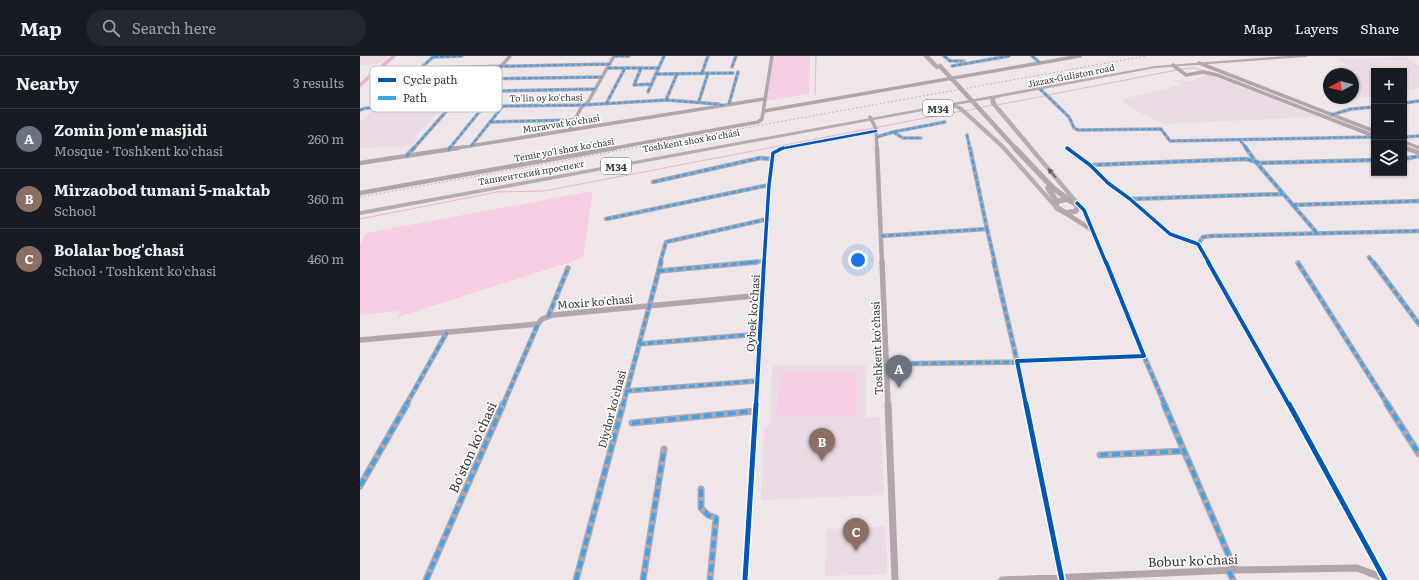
<!DOCTYPE html>
<html lang="en">
<head>
<meta charset="utf-8">
<style>
	:root { --surface:#171b24; --page:#242831; --text:#f1f3f6; --muted:#9ea1a6; --line:#363941; --accent:#7a7376 }
	body { margin:0; font-family:Literata,serif; background:var(--page); color:var(--text) }
	.controls { position:absolute; right:12px; top:12px; display:grid; overflow:hidden; border-radius:0px; box-shadow:0 1px 3px #0004 }
	.controls button { width:36px; height:36px; display:grid; place-items:center; padding:0; border:0; border-bottom:1px solid var(--line); background:var(--surface); color:var(--text); font:20px sans-serif }
	.compass { position:absolute; left:963px; top:12px; width:36px; height:36px; border-radius:50%; background:var(--surface); box-shadow:0 1px 3px #0004; rotate:263deg }
	.you { position:absolute; left:498px; top:204px; width:14px; height:14px; margin:-10px; border:3px solid #fff; border-radius:50%; background:#1a73e8; box-shadow:0 0 0 6px #1a73e833 }
	.badge { display:grid; place-items:center; width:26px; height:26px; border-radius:50%; background:var(--accent); color:#fff; font-size:13px; font-weight:700 }
	.pin { position:absolute; translate:-50% -33px; filter:drop-shadow(0 1px 2px #0008) }
	.pin::after { content:''; position:absolute; top:21px; width:14px; height:12px; background:inherit; clip-path:polygon(0 0,100% 0,50% 100%) }
	.list { margin:0; padding:0; list-style:none }
	h2 { display:flex; justify-content:space-between; align-items:center; height:52px; margin:0; padding:0 16px; font-size:17px }
	h2 small { font-size:13px; font-weight:400; color:var(--muted) }
	.list li { display:grid; grid-template-columns:26px 1fr auto; gap:12px; align-items:center; box-sizing:border-box; height:60px; padding:0 16px; border-top:1px solid var(--line) }
	.list b { display:block; font-size:15px; white-space:nowrap }
	.list p { margin:0; font-size:13px; white-space:nowrap; color:var(--muted) }
	.list em { font-size:13px; font-style:normal; color:var(--muted) }
	.icon { flex:none; width:22px; height:22px; fill:none; stroke:currentColor; stroke-width:2; stroke-linecap:round; stroke-linejoin:round }
	.map { position:relative; flex:none; width:1059px; height:524px; overflow:hidden }
	header { display:flex; align-items:center; gap:24px; box-sizing:border-box; height:56px; padding:0 20px; background:var(--surface); border-bottom:1px solid var(--line) }
	header strong { font-size:19px }
	nav { display:flex; gap:22px; margin-inline-start:auto; font-size:14px }
	.search { width:280px; height:36px; background:var(--page); display:flex; align-items:center; gap:10px; box-sizing:border-box; padding:0 14px; border-radius:22px; color:var(--muted); font-size:15px }
	main { display:flex }
	aside { flex:1; background:var(--surface) }
	.map>svg:first-child { display:block }
	.built { fill:#eadae3 }
	.green { fill:#f6cee3 }
	.lines { fill:none; stroke-linecap:round; stroke-linejoin:round }
	.stream { stroke:#ebafd0; stroke-width:1 }
	.canal { stroke:#ebafd0; stroke-width:3.5 }
	.minor-far3 { stroke:#b2a6ac; stroke-width:3.5 }
	.minor-far2 { stroke:#b2a6ac; stroke-width:4.5 }
	.minor-far1 { stroke:#b2a6ac; stroke-width:5.5 }
	.minor { stroke:#b2a6ac; stroke-width:7 }
	.major-far1 { stroke:#b4a8ae; stroke-width:4.5 }
	.major { stroke:#b4a8ae; stroke-width:5.5 }
	.highway { fill:#b8acb3; fill-rule:evenodd }
	.rail { stroke:#b3a9ae; stroke-width:1; stroke-dasharray:1.5 2.5; stroke-linecap:butt }
	.major-bridge { stroke:#b4a8ae; stroke-width:4.5 }
	.quiet-far3 { stroke:#3fa3ec; stroke-width:2; stroke-dasharray:4 2; stroke-linecap:butt }
	.quiet-far2 { stroke:#3fa3ec; stroke-width:2.5; stroke-dasharray:5 2.5; stroke-linecap:butt }
	.quiet-far1 { stroke:#3fa3ec; stroke-width:3; stroke-dasharray:6 3; stroke-linecap:butt }
	.quiet { stroke:#3fa3ec; stroke-width:4; stroke-dasharray:8 4; stroke-linecap:butt }
	.cycleway-far3-casing { stroke:#fff; stroke-width:4 }
	.cycleway-far2-casing { stroke:#fff; stroke-width:5.5 }
	.cycleway-far1-casing { stroke:#fff; stroke-width:6 }
	.cycleway-casing { stroke:#fff; stroke-width:8 }
	.cycleway-far3 { stroke:#0057b8; stroke-width:2.5 }
	.cycleway-far2 { stroke:#0057b8; stroke-width:3.5 }
	.cycleway-far1 { stroke:#0057b8; stroke-width:4 }
	.cycleway { stroke:#0057b8; stroke-width:5 }
	.oneway { fill:#675f63 }
	.labels { text-anchor:middle; dominant-baseline:central; stroke-width:3; stroke-linejoin:round; paint-order:stroke }
	.far-street-label { font-size:9px; fill:#3b3538; stroke:#fff }
	.shield { fill:#fff; stroke:#767274; stroke-width:1 }
	.shield-label { font-size:10px; font-weight:bold; fill:#3b3538 }
	.street-label { font-size:11px; fill:#3b3538; stroke:#fff }
	.near-street-label { font-size:13px; fill:#3b3538; stroke:#fff }
	.key { fill:#fff; stroke:#c4c2c3; stroke-width:1 }
	.key-label { font-size:11px; fill:#3b3538 }
</style>
</head>
<body>
<header>
<strong>Map</strong>
<div class="search"><svg class="icon" aria-label="search" viewBox="0 0 24 24"><circle cx="10" cy="10" r="6"/><path d="M15 15l6 6"/></svg>Search here</div>
<nav><a>Map</a><a>Layers</a><a>Share</a></nav>
</header>
<main>
<aside>
<h2>Nearby<small>3 results</small></h2>
<ul class="list">
<li><span class="badge" style="background:#6b7280">A</span><div><b>Zomin jom'e masjidi</b><p>Mosque · Toshkent ko'chasi</p></div><em>260 m</em></li>
<li><span class="badge" style="background:#8d6e63">B</span><div><b>Mirzaobod tumani 5-maktab</b><p>School</p></div><em>360 m</em></li>
<li><span class="badge" style="background:#8d6e63">C</span><div><b>Bolalar bog'chasi</b><p>School · Toshkent ko'chasi</p></div><em>460 m</em></li>
</ul>
</aside>
<div class="map">
<svg width="1059" height="524" viewBox="0 0 1059 524">
	<rect width="100%" height="100%" fill="#efe6ea"/>
	<path class="built" d="M0 0H28L18 8 0 9Z
		M1045 1 1059 10V32L1044 35V15H1014V40L986 44 982 42H993V18H992L999 17 978 3Z
		M847 18 956 60 955 61 803 68 768 50 762 43 821 29 814 24 831 25Z
		M81 53 55 81 57 82 50 90 0 92V66L11 55Z
		M412 309H506V361H520L524 439 401 444 404 370 410 369Z
		M526 470 527 518 465 520 467 473Z"/>
	<path class="green" d="M414 0H450L449 38 407 45Z
		M233 135 223 202 38 261 41 255 0 259V188L6 177Z
		M497 315V359L416 361 421 317Z"/>
	<g class="lines">
		<path class="stream" d="M822 13 834 12 854 17
			M455 39 456 0
			M688 39 817 14
			M637 49 684 40
			M606 55 633 49
			M956 56 1014 78
			M0 163 137 136 184 135 602 55"/>
		<path class="canal" d="M0 29 34 0"/>
		<path class="minor-far3" d="M254 0H269
			M584 0 590 5H604
			M672 0 680 7
			M74 1 102 0
			M839 7 1014 75
			M813 9 826 19 843 16 857 19 1014 80
			M592 10 649 0
			M372 11 376 0
			M61 12 250 8
			M248 12H298
			M281 12 274 29 292 28
			M342 17 348 0
			M297 18 373 17
			M48 24 242 21
			M680 33 709 61 714 72 718 74 801 73 810 85 1014 81
			M288 36 304 0
			M33 37 236 33
			M306 44 317 18
			M339 45 348 17
			M1044 47 1059 45
			M246 48 265 12
			M369 48 378 16
			M106 50 150 0
			M17 52 74 0
			M0 54 6 52 223 49 306 44 359 48
			M404 55 720 0
			M971 59 991 53 1014 51
			M510 61 516 73 517 93
			M130 66 213 64
			M209 74 221 52 228 46 254 0
			M533 76 543 82H561
			M607 79 610 93
			M517 81 533 76 585 66
			M1044 81 1059 80
			M880 84 887 93
			M1044 86 1059 92
			M111 90 143 50
			M1044 91 1048 93
			M53 93 91 50
			M89 93 124 50
			M91 93 404 43
			M249 93 398 66 402 63 412 0
			M419 93 516 75"/>
		<path class="minor-far2" d="M517 92 522 207
			M707 92 730 109 748 127 770 143 810 178 838 188 849 207
			M886 92 895 105 957 177
			M1045 92 1059 97
			M88 94 90 92
			M46 100 54 92
			M1044 103 1059 100
			M0 107 98 92
			M730 109 886 103 900 107 1014 104
			M293 126 400 102 413 103
			M0 137 255 92
			M770 143 923 138
			M717 147 724 154 746 207
			M932 149 1059 145
			M704 156 732 174
			M246 163 409 129
			M627 173 635 207
			M521 180 627 173 610 92
			M838 188 843 181 851 180 1059 175
			M1009 201 1013 207
			M300 207 306 186 408 163
			M386 207 405 205
			M404 207 409 129 413 97 423 92"/>
		<path class="minor-far1" d="M522 206 528 349
			M634 206 657 305
			M848 206 929 349
			M1013 206 1059 268
			M938 207 1028 349
			M299 215 397 206
			M188 261 208 212
			M0 284 178 268 182 263 193 259 403 239
			M279 288 400 278
			M784 300 805 349
			M526 308 657 306
			M266 335 397 325
			M46 349 87 276
			M143 349 178 268
			M263 349 301 206
			M396 349 404 206
			M666 349 657 305 784 300 746 206"/>
		<path class="minor" d="M528 348 535 524
			M666 348 702 524
			M804 348 875 514
			M929 348 1025 524
			M1027 348 1059 398
			M272 367 395 355
			M740 399 824 395
			M0 430 47 348
			M341 433V452L348 459 356 462 350 524
			M869 515 873 524
			M66 524 143 348
			M216 524 263 348
			M283 524 304 393
			M385 524 396 348
			M642 524 875 514 997 512 1024 522"/>
		<path class="major-far1" d="M566 0 577 11
			M625 59 656 93"/>
		<path class="major" d="M655 92 693 132 709 144
			M688 132 697 146
			M707 143 718 149 716 155 706 157 697 152 696 148 698 145Z"/>
		<path class="highway" d="M925 0H948L946 1 795 12 636 42 635 44 636 47 719 146V148H715L631 48 630 43 596 49 602 51 644 89 698 150 699 151 696 153 694 152 640 91 598 53 590 50 0 159V155L795 10Z"/>
		<path class="rail" d="M0 141 786 0"/>
		<path class="major-bridge" d="M580 10 625 59"/>
		<path class="quiet-far3" d="M254 0H269
			M584 0 590 5H602
			M672 0 680 7
			M74 1 102 0
			M592 10 649 0
			M372 11 376 0
			M61 12 250 8
			M248 12H298
			M281 12 274 29 292 28
			M342 17 348 0
			M297 18 373 17
			M48 24 242 21
			M680 33 709 61 714 72 718 74 801 73 810 85 1014 81
			M288 36 304 0
			M33 37 236 33
			M306 44 317 18
			M339 45 348 17
			M1044 47 1059 45
			M246 48 265 12
			M369 48 378 16
			M17 52 74 0
			M0 54 6 52 223 49 306 44 364 49
			M971 59 991 53 1014 51
			M130 66 213 64
			M533 76 543 82H561
			M607 79 610 93
			M517 81 533 76 585 66
			M1044 81 1059 80
			M880 84 887 93
			M111 90 143 50
			M53 93 91 50
			M89 93 124 50"/>
		<path class="quiet-far2" d="M886 92 895 105 957 177
			M88 94 90 92
			M46 101 54 92
			M1044 103 1059 100
			M730 109 886 103 900 107 1014 104
			M293 126 400 102 413 103
			M770 143 923 138
			M932 149 1059 145
			M246 163 409 129
			M627 173 635 207
			M521 180 627 173 610 92
			M838 188 843 181 851 180 1059 175
			M1009 201 1013 207
			M300 207 306 186 408 163
			M386 207 405 205"/>
		<path class="quiet-far1" d="M634 206 657 305
			M1013 206 1059 268
			M938 207 1028 349
			M299 215 397 206
			M188 261 208 212
			M279 288 400 278
			M784 300 805 349
			M526 308 657 306
			M266 335 397 325
			M46 349 87 276
			M143 349 178 268
			M263 349 301 206"/>
		<path class="quiet" d="M804 348 875 514
			M1027 348 1059 398
			M272 367 395 355
			M740 399 824 395
			M0 430 47 348
			M341 433V452L348 459 356 462 350 524
			M869 515 873 524
			M66 524 143 348
			M216 524 263 348
			M283 524 304 393"/>
		<defs>
			<path id="cycleway-far3" d="M419 93 516 75"/>
			<path id="cycleway-far2" d="M707 92 730 109 748 127 770 143 810 178 838 188 849 207
				M717 147 724 154 746 207
				M404 207 409 129 413 97 423 92"/>
			<path id="cycleway-far1" d="M848 206 929 349
				M396 349 404 206
				M666 349 657 305 784 300 746 206"/>
			<path id="cycleway" d="M666 348 702 524
				M929 348 1025 524
				M385 524 396 348"/>
		</defs>
		<use href="#cycleway-far3" class="cycleway-far3-casing"/>
		<use href="#cycleway-far2" class="cycleway-far2-casing"/>
		<use href="#cycleway-far1" class="cycleway-far1-casing"/>
		<use href="#cycleway" class="cycleway-casing"/>
		<use href="#cycleway-far3" class="cycleway-far3"/>
		<use href="#cycleway-far2" class="cycleway-far2"/>
		<use href="#cycleway-far1" class="cycleway-far1"/>
		<use href="#cycleway" class="cycleway"/>
	</g>
	<defs><path id="oneway-solid" d="M-6-.8H1V-3.2L6.5 0L1 3.2V.8H-6Z"/></defs>
	<use class="oneway" href="#oneway-solid" transform="translate(692 117) rotate(-130)"/>
	<g class="labels">
		<g class="far-street-label">
			<text transform="translate(711 19) rotate(-11)">Jizzax-Guliston road</text>
			<text transform="translate(186 41) rotate(-1)">To'lin oy ko'chasi</text>
			<text transform="translate(201 67) rotate(-9)">Muravvat ko'chasi</text>
			<text transform="translate(331 84) rotate(-10)">Toshkent shox ko'chasi</text>
			<text transform="translate(204 93) rotate(-10)">Temir yo'l shox ko'chasi</text>
			<text transform="translate(171 116) rotate(-10)">Ташкентский проспект</text>
		</g>
		<g class="shield">
			<rect x="563" y="44" width="30" height="16" rx="3"/>
			<rect x="241" y="102" width="30" height="16" rx="3"/>
		</g>
		<g class="shield-label">
			<text x="578" y="52">M34</text>
			<text x="256" y="110">M34</text>
		</g>
		<g class="street-label">
			<text transform="translate(235 245) rotate(-5)">Moxir ko'chasi</text>
			<text transform="translate(392 257) rotate(-86)">Oybek ko’chasi</text>
			<text transform="translate(516 292) rotate(-92)">Toshkent ko'chasi</text>
			<text transform="translate(251 353) rotate(-75)">Diydor ko'chasi</text>
		</g>
		<g class="near-street-label">
			<text transform="translate(112 391) rotate(-66)">Bo'ston ko'chasi</text>
			<text transform="translate(833 504) rotate(-2)">Bobur ko'chasi</text>
		</g>
	</g>
	<rect x="10" y="10" width="132" height="46" rx="6" class="key"/>
	<rect x="18" y="22" width="18" height="4" fill="#0057b8"/>
	<rect x="18" y="40" width="18" height="4" fill="#3fa3ec"/>
	<g class="key-label">
		<text x="43" y="28">Cycle path</text>
		<text x="43" y="46">Path</text>
	</g>
</svg>
<div class="controls">
<button>+</button>
<button>−</button>
<button><svg class="icon" aria-label="layers" viewBox="0 0 24 24"><path d="M12 4l9 5-9 5-9-5zM3 14l9 5 9-5"/></svg></button>
</div>
<svg class="compass" viewBox="-18 -18 36 36"><path d="M0-13l5 13h-10z" fill="#e53935"/><path d="M0 13l5-13h-10z" fill="#9ea1a6"/></svg>
<div class="you"></div>
<div class="pin badge" style="left:539px;top:332px;background:#6b7280">A</div>
<div class="pin badge" style="left:462px;top:405px;background:#8d6e63">B</div>
<div class="pin badge" style="left:496px;top:495px;background:#8d6e63">C</div>
</div>
</main>
</body>
</html>
